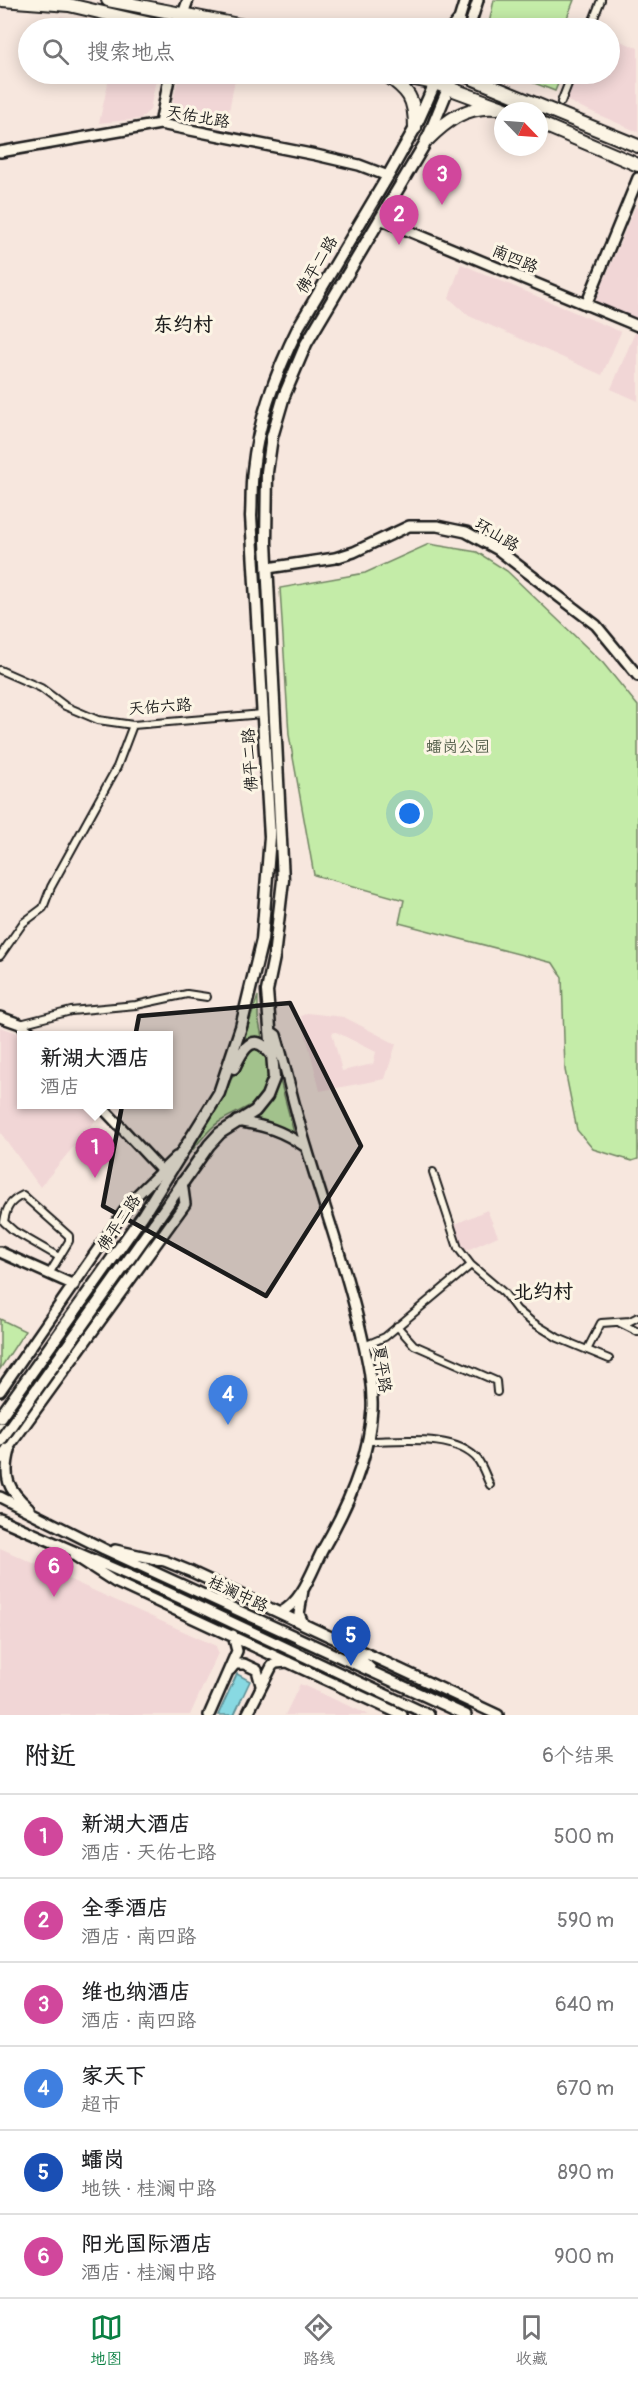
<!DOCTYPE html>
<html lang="zh">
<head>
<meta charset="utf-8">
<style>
	:root { --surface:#fff; --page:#f6f6f6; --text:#202124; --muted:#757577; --line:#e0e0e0; --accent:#0b8043 }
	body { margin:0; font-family:Pangolin,"LXGW WenKai TC",sans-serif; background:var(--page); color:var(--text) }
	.compass { position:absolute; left:494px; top:102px; width:54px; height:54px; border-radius:50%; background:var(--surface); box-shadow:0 3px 15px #0003; rotate:115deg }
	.you { position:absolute; left:410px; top:814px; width:21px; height:21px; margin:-15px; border:4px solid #fff; border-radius:50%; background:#1a73e8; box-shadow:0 0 0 9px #1a73e833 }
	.badge { display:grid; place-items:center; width:39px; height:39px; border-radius:50%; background:var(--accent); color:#fff; font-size:20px; font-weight:700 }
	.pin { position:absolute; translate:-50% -50px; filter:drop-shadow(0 2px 3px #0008) }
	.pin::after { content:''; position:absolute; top:32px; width:21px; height:18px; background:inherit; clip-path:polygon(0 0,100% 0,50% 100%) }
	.popup { position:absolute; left:17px; top:1031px; width:156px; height:78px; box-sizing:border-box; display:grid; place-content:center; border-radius:0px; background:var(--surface); filter:drop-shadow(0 2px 4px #0005); font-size:20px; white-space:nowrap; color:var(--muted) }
	.popup b { font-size:22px; color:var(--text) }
	.popup::after { content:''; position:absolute; left:50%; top:100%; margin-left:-12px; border:12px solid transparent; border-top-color:var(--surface) }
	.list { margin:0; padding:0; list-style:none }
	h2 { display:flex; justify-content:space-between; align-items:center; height:78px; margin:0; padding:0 24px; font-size:26px }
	h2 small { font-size:20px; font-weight:400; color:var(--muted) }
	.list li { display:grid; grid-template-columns:39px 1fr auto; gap:18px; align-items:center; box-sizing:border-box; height:84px; padding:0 24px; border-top:2px solid var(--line) }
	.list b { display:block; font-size:22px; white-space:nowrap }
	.list p { margin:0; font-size:20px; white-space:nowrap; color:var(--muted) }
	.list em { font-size:20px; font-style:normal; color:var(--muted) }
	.icon { flex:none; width:33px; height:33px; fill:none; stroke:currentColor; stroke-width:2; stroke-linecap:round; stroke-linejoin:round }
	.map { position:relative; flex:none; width:638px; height:1715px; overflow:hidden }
	.search { position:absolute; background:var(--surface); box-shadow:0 3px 15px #0003; left:18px; right:18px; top:18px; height:66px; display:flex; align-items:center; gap:15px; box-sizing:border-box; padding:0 21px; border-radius:33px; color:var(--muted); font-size:22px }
	.sheet { height:582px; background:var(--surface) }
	nav { display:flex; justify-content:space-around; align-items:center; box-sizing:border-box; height:84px; border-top:2px solid var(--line); background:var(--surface); font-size:16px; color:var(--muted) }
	nav a { display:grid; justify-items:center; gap:3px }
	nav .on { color:var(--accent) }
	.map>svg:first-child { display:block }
	.built { fill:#f1d6d6; fill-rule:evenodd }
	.green { fill:#c4eca8; stroke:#708462; stroke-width:1.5 }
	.water { fill:#88d9e2; stroke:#5d8d93; stroke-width:1.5 }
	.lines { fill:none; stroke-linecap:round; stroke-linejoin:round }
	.street-casing { stroke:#1c1c1c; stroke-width:10 }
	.secondary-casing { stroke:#1c1c1c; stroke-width:14 }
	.primary-casing { stroke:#1c1c1c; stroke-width:15 }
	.highway-casing { stroke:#1c1c1c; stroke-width:16 }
	.street { stroke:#fcf5e5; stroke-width:6 }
	.secondary { stroke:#fcf5e5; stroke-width:9 }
	.primary { stroke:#fcf5e5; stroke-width:10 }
	.highway { stroke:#fcf5e5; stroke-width:12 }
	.primary-bridge-casing { stroke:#1c1c1c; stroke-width:15; stroke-linecap:butt }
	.primary-bridge { stroke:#fcf5e5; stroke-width:10 }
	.marked { fill:#1c1c1c; fill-opacity:0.2; stroke:#1c1c1c; stroke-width:4.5; stroke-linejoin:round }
	.labels { text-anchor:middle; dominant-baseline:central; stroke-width:6; stroke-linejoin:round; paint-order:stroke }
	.street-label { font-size:16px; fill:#1c1c1c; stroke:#fcf5e5 }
	.park-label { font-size:16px; fill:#4e5a46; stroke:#fcf5e5 }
	.quarter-label { font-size:20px; font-weight:bold; fill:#1c1c1c; stroke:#fcf5e5 }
</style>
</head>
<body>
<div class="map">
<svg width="638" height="1715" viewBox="0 0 638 1715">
	<rect width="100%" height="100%" fill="#f7e7de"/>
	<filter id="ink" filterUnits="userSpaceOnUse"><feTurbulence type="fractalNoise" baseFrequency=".0167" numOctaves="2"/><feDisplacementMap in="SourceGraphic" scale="12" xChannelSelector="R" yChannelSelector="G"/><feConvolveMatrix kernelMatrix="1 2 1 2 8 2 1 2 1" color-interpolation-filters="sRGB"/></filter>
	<g filter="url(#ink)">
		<path class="built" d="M60 16 110 28H58Z
			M610 37 638 48V132L565 100 577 74H610Z
			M110 74H157L150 110 140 119 99 123Z
			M179 74H236L226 127 170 115Z
			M635 207 638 208V319L595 302Z
			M461 264 621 332 602 375 469 316 449 298Z
			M636 330 638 331V401L611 389Z
			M307 1013 344 1017 396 1044 385 1079 320 1091 301 1016ZM336 1032 376 1052 373 1064 342 1071 332 1033Z
			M0 1027 18 1033 21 1037 22 1104 88 1105 99 1116 40 1187 0 1132Z
			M487 1210 498 1236 463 1252 451 1226Z
			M0 1548 216 1646 218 1653 190 1715H0Z
			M300 1684 369 1715H285Z"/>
		<path class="green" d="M494 0H574L563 28H488Z
			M511 74H562L555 91Z
			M429 544 477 552 507 571 603 663 638 706V1159L632 1161 593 1149 577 1130 565 1070 562 977 553 963 399 923 404 900 314 875 289 735 280 588 365 573Z
			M258 996V1017L262 1037 244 1038Z
			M256 1046 269 1056C271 1107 256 1100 219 1122 208 1129 199 1143 190 1153L222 1100 244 1051Z
			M280 1080 294 1133 271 1123 250 1121 270 1102Z
			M0 1319 25 1331 0 1369Z"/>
		<path class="water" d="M237 1674 250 1681 234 1715H218Z"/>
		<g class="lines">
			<defs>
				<path id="street" d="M590 28 601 0
					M561 102 572 74
					M0 670 41 688 65 706 98 720 133 725 263 714
					M0 956 23 923 43 908 51 887 117 767 133 725
					M20 1024 71 1011 136 1005 187 994 207 997
					M433 1172 458 1248 471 1265 504 1293 517 1310 532 1322 558 1338 609 1359
					M49 1274 69 1241V1236L23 1195C10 1201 6 1208 4 1222L14 1231 59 1257
					M620 1323 638 1332
					M397 1326 414 1345 496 1381 497 1392
					M364 1346 385 1337 471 1265
					M587 1350 601 1323 630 1321 638 1317
					M368 1441C399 1441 456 1433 478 1460 483 1467 486 1477 490 1485"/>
				<path id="secondary" d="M183 14 188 0
					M457 26 465 0
					M469 28 478 0
					M160 124 170 74
					M0 152 160 124 316 155 359 165 388 176
					M380 219 638 326
					M586 305 638 178
					M268 568 335 558 354 552 409 526H437L466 532 497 549 596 625 638 676
					M0 1017 20 1024 35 1036
					M270 1031 276 1035C287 1072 295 1111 307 1149 325 1210 347 1270 361 1332 367 1358 373 1382 372 1409 369 1459 348 1506 323 1549 312 1570 303 1601 281 1612
					M99 1104 162 1171
					M237 1121C266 1126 281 1130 306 1147
					M0 1252 74 1285
					M133 1269 146 1241
					M0 1391 132 1200 176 1157
					M0 1427 14 1430
					M10 1450C3 1477 7 1489 29 1508
					M0 1459 185 1204 182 1182
					M0 1497 104 1549 466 1715
					M0 1519 165 1591 429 1715
					M115 1550 165 1561 192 1572 498 1715
					M75 1556 115 1582 402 1715
					M303 1590 299 1614 303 1623
					M348 1647 371 1669
					M230 1670 235 1664H244L257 1670 261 1685
					M209 1715 237 1651 233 1635
					M247 1715 272 1666 276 1663 288 1662"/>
				<path id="primary" d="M234 1068C244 1046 255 1030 273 1057
					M154 1224 209 1145 220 1133 255 1111 267 1096 274 1078 267 991 274 957 283 880 266 542 267 472 272 437 284 396 306 344 427 140 454 74
					M0 1417 143 1215 219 1093 241 1027 262 940 270 837 251 516C252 501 251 485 253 470 258 420 277 370 299 326L388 176 415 128 439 74"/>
				<path id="highway" d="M2 0 69 5 168 28
					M108 0 254 28
					M470 27 471 28
					M453 28 458 22
					M385 74C409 91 415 98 415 128
					M389 74 435 83 511 111
					M462 74 638 146
					M539 123 638 165
					M427 140C447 120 467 105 497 108"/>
			</defs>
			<use href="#street" class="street-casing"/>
			<use href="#secondary" class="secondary-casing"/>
			<use href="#primary" class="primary-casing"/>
			<use href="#highway" class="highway-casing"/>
			<use href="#street" class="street"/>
			<use href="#secondary" class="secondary"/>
			<use href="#primary" class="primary"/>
			<use href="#highway" class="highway"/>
			<defs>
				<path id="primary-bridge" d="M0 1441 154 1224"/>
			</defs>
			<use href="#primary-bridge" class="primary-bridge-casing"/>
			<use href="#primary-bridge" class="primary-bridge"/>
		</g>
	</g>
	<path class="marked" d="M290 1003 361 1146 266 1296 103 1206 139 1016Z"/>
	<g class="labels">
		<g class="street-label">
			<text transform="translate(198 117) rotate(10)">天佑北路</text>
			<text transform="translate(515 259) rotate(23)">南四路</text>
			<text transform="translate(317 265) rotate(-59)">佛平二路</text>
			<text transform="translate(497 535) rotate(31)">环山路</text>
			<text transform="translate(160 707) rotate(-4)">天佑六路</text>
			<text transform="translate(250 760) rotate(-93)">佛平二路</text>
			<text transform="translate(119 1223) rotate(-56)">佛平二路</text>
			<text transform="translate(382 1369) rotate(82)">夏平路</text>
			<text transform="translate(238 1594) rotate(25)">桂澜中路</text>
		</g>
		<g class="park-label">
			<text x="458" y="747">𧒽岗公园</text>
		</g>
		<g class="quarter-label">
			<text x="183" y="324">东约村</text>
			<text x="543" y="1291">北约村</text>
		</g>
	</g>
</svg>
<svg class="compass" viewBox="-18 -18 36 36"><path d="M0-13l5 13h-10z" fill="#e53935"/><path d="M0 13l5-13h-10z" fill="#757577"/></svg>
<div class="you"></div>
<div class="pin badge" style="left:95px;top:1178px;background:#d1479c">1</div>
<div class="popup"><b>新湖大酒店</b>酒店</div>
<div class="pin badge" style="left:399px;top:245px;background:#d1479c">2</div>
<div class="pin badge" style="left:442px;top:205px;background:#d1479c">3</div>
<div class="pin badge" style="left:228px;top:1425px;background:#3f7fe0">4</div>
<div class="pin badge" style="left:351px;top:1666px;background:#1a4fb4">5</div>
<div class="pin badge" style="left:54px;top:1597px;background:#d1479c">6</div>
<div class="search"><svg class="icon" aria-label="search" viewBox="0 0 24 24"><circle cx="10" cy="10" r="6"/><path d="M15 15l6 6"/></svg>搜索地点</div>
</div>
<section class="sheet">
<h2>附近<small>6个结果</small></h2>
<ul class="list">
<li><span class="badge" style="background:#d1479c">1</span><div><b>新湖大酒店</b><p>酒店 · 天佑七路</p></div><em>500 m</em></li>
<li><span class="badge" style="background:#d1479c">2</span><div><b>全季酒店</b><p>酒店 · 南四路</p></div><em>590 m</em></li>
<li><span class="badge" style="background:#d1479c">3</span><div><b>维也纳酒店</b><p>酒店 · 南四路</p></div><em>640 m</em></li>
<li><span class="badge" style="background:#3f7fe0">4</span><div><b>家天下</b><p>超市</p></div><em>670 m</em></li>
<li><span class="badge" style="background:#1a4fb4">5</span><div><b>𧒽岗</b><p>地铁 · 桂澜中路</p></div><em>890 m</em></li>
<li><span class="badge" style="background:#d1479c">6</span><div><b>阳光国际酒店</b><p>酒店 · 桂澜中路</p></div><em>900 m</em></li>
</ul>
</section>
<nav>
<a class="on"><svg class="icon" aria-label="map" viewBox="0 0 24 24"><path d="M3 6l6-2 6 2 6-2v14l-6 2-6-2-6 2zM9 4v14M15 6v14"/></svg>地图</a>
<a><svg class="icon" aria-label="directions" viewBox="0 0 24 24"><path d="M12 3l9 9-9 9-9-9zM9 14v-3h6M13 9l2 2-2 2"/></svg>路线</a>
<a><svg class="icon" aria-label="saved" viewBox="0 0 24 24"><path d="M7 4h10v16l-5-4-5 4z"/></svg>收藏</a>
</nav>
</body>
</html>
